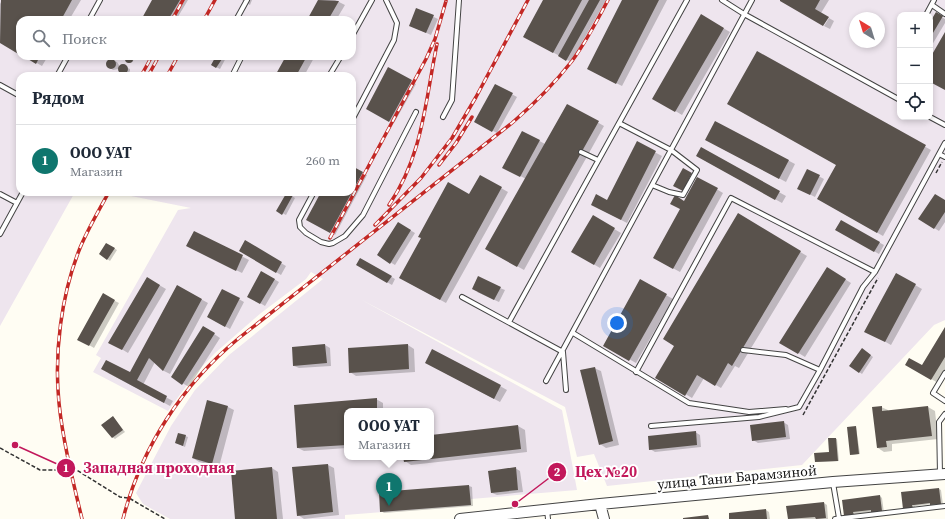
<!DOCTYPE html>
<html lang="ru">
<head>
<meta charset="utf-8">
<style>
	:root { --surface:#fff; --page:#f6f6f7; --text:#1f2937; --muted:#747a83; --line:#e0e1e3; --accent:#0f766e }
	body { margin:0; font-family:"Source Serif 4",serif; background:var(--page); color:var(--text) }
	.controls { position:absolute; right:12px; top:12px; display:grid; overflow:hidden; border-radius:8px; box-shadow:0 2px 6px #0003 }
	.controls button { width:36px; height:36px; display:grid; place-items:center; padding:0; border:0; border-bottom:1px solid var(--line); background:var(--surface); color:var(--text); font:20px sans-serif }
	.compass { position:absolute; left:849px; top:12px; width:36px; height:36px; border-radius:50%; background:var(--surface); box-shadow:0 2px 6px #0003; rotate:322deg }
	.you { position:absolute; left:617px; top:323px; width:14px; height:14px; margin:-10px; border:3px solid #fff; border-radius:50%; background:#1a73e8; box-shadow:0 0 0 6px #1a73e833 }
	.badge { display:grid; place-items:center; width:26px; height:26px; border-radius:50%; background:var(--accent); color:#fff; font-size:13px; font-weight:700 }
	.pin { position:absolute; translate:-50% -33px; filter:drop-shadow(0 1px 2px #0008) }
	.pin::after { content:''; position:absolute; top:21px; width:14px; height:12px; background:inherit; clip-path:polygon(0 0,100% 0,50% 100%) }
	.popup { position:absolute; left:344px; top:408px; width:90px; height:52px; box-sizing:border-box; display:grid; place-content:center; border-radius:8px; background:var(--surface); filter:drop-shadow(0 1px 3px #0005); font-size:13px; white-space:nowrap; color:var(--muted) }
	.popup b { font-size:15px; color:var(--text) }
	.popup::after { content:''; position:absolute; left:50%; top:100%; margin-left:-8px; border:8px solid transparent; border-top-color:var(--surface) }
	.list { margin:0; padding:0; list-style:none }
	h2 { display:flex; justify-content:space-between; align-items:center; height:52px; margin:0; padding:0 16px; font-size:17px }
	h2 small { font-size:13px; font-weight:400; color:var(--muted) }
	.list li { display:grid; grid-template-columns:26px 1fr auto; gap:12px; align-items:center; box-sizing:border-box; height:72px; padding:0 16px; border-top:1px solid var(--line) }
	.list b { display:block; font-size:15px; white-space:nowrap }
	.list p { margin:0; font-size:13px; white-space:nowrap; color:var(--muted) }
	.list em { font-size:13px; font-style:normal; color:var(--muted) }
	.icon { flex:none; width:22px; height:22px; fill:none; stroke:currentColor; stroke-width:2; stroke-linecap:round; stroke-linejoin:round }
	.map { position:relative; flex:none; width:945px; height:519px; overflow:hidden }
	.search { position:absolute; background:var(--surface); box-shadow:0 2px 6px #0003; left:16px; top:16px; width:340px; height:44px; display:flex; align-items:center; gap:10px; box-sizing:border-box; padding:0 14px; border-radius:12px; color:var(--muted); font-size:15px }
	.panel { position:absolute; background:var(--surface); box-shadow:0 2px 6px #0003; left:16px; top:72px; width:340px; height:124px; border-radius:12px }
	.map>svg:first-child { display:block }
	.industrial { fill:#eee5ee; fill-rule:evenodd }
	.shadow { fill:#0003 }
	.building { fill:#59524c }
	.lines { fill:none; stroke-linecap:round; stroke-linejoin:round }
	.service-casing { stroke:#434343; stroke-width:6 }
	.tertiary-casing { stroke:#434343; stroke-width:12 }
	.path { stroke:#323232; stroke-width:1.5; stroke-dasharray:4 2; stroke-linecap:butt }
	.service { stroke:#fff; stroke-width:4 }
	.tertiary { stroke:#fff; stroke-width:10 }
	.rail-casing { stroke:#c32825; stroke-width:3.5 }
	.rail { stroke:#fff; stroke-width:2; stroke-dasharray:6; stroke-linecap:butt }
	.labels { text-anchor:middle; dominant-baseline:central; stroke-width:4; stroke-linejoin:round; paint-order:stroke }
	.street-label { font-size:14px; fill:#101010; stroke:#fff }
	.leader { fill:none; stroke:#c2185b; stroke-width:1.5 }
	.callout-dot { fill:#c2185b; stroke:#fff; stroke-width:1.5 }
	.mark-label { font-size:12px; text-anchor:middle; font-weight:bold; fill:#fff }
	.callout-label { font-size:15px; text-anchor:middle; font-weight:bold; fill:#c2185b; stroke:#fff; stroke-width:4; stroke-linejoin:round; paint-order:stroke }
</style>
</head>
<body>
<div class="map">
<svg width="945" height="519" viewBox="0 0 945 519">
	<rect width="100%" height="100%" fill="#fffdf3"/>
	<path class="industrial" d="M0 0H945V320L934 325 802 465 607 486 594 454 577 457 565 407 360 299 562 410 577 490 471 499V505L345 515V519H170L143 504 136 493 171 426 195 390 229 355 323 279 311 272 306 279 261 313 215 353 195 374 168 411 93 372 101 358 96 355 178 210 191 208 111 192H352V76H20V192H75L0 326ZM900 15H930V117H900ZM855 18H879V42H855ZM20 20H352V56H20ZM347 411H431V457H347Z"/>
	<path class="shadow" d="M2 0H81L69 20H20V53L0 42V4Z
		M153 0H188L176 20H142Z
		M242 0H252L250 5Z
		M320 0H335L345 5 336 20H308Z
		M544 0H606L571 62 524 37Z
		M623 0H667L622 86 594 72Z
		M781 0H829L821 13Z
		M417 9 438 19 431 35 413 27Z
		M936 14 945 19V23L932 45 930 44V24Z
		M702 16 730 32 682 115 654 98Z
		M829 18 834 21 830 29 824 26Z
		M757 53 931 150 883 236 818 199 837 164Z
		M126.5 59a3.5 3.5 0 1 1 7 0a3.5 3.5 0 1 1-7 0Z
		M25 56H48L42 66Z
		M117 56H125L122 59Z
		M217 56H227L220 69 212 65Z
		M287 56H315L304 76H281Z
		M110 60 117 62 119 65V69L113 70 110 68 107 63Z
		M121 66H123L130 69V71L128 74 126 75 120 72 119 70Z
		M389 69 416 84 394 123 367 108Z
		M495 85 517 97 497 133 476 122Z
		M567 105 604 126 524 270 487 249 526 179 504 167 523 132 545 144Z
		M715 122 795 164 786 182 712 143Z
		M637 143 662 156 627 223 598 208 607 201Z
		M701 149 786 196 782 203 697 156Z
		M352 167 367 175 335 235 307 219 322 192H352Z
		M807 170 824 179 815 197 803 191Z
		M480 176 508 192 446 303 400 278 470 195Z
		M698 178 723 193 680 272 654 258Z
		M287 193 295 198 286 215 278 211Z
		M945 201V222L939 231 920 219Z
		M738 215 807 256 739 368 735 366 721 388 704 378 692 398 657 377 676 346Z
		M594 217 621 233 600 268 573 252Z
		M841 222 884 245 879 254 836 230Z
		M398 223 415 233 395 265 378 255Z
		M194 232 249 260 242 273 193 249Z
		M245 242 286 266 281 275 240 251Z
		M107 244 117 250 110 261 100 254Z
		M361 259 395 279 392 285 357 265Z
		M827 268 851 283 805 357 781 342Z
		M262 272 279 282 265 306 248 296Z
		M896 274 922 289 891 345 866 331Z
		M147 278 166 289 128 353 110 342Z
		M641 281 673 299 636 363 604 345Z
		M177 286 208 303 170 374 164 371 155 362 143 385 173 401 170 406 108 373 130 374Z
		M500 288 505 290 499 302 477 292Z
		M223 290 244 302 230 329 208 317Z
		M103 295 119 303 94 348 79 339Z
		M204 327 220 338 189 387 172 377Z
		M945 329V371L938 383 906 364 923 367Z
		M325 345 330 348 331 366 299 368 294 366Z
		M408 345 414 349 415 372 356 376 350 372Z
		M865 351 873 357 862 374 851 366Z
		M432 366 500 386 507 390 500 402Z
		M594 368 601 371 619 445 606 448 600 444Z
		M376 399 383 403V411H347V448L304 451 298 448 295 406Z
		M208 401 228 407 234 410 219 467 199 462 193 458Z
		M881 407 888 410V412L928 407 935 411 938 439 892 444V451L884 452 878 448Z
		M113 417 115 419 125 432 115 439 112 437Z
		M783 422 788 425 790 439 758 443 753 440Z
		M518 426 525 430 527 452 411 465 405 461 404 457H431V436Z
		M856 427 860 454 852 455 851 454Z
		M695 432 700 435 701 447 655 452 650 449Z
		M185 436 188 437 185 447 176 443Z
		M829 439H837L839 461 817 462H816L830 453Z
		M328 465 334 468 339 515 304 519 298 515Z
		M272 468 278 472 283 519H236Z
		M515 468 520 471 523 492 497 495 492 493Z
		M469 486 472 487 473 506 384 513 381 511Z
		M939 489 941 490 943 505 934 507 931 504 915 506V509L904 508Z
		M880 496 882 498 884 513 875 514 872 512 856 514V516H845Z
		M824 503 827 505 828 519H789L788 507Z
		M766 510 769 512 770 519H730Z"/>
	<path class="building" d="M1 0H72L61 20H20V55L0 43Z
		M152 0H180L168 20H141Z
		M318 0 339 1 328 20H307Z
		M543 0H582L553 53 523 37Z
		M589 0H600L566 61 558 56Z
		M622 0H659L616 84 587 69Z
		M780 0H820L815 9 829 17 823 26 780 1Z
		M416 8 434 15 426 33 409 26Z
		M936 12 943 16 930 38V22Z
		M701 14 724 28 675 112 652 99Z
		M945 32V90L930 82V58Z
		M757 51 926 145 877 233 817 199 836 165 727 104Z
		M125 59a4 4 0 1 1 8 0a4 4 0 1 1-8 0Z
		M23 56H40L36 64Z
		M216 56H224L216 68 211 65Z
		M286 56H307L296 76H279L276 74Z
		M106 64a5 5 0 1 1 10 0a5 5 0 1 1-10 0Z
		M118 69a5 5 0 1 1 10 0a5 5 0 1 1-10 0Z
		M388 67 412 80 389 122 366 109Z
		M495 84 513 93 492 132 474 122Z
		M567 104 599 121 517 267 485 249Z
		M715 121 789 160 779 179 705 140Z
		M522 131 540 140 520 177 502 168Z
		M637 141 656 151 621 220 591 205 596 194 607 200Z
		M701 147 780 191 775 200 696 156Z
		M352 166 363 172 352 192Z
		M683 168 692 173 683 191 673 186Z
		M807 169 820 175 810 195 797 189Z
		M480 175 502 187 440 300 399 278 421 238 418 237 448 182 469 194Z
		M697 177 718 188 673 269 653 258 680 209 670 204 675 195 684 201Z
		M287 192 293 195 282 215 276 211Z
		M321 192H352L330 233 306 220Z
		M935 194 945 200V212L934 229 918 219Z
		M738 213 801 251 732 366 728 363 715 386 697 375 685 396 655 378 674 346 663 339Z
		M593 215 615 228 594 265 571 252Z
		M841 220 880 242 874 252 835 230Z
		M398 222 411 230 390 264 377 255Z
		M194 231 243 255 236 271 186 246Z
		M245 240 282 262 276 273 239 251Z
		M106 243 115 248 107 260 99 254Z
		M360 258 392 276 387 283 356 265Z
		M827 267 846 279 798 354 779 343Z
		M261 271 275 279 260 304 247 297Z
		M896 273 916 284 885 342 864 332Z
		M478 276 501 287 494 300 472 289Z
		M147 277 160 285 122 350 108 343Z
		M640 279 667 294 629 361 603 346Z
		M177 285 202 299 163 371 149 358 137 380 167 396 164 403 101 369 106 360 130 372Z
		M222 289 240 298 225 327 207 317Z
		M103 293 115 300 89 346 77 340Z
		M203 326 215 333 182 385 171 377Z
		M945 327V357L931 380 905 365 909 358 922 365Z
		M325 344 327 363 293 366 292 347Z
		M408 344 409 369 349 373 348 348Z
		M862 348 871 355 859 373 849 366Z
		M432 349 501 385 494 399 425 363Z
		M595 367 613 441 599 445 580 370Z
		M377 398V411H347V445L297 448 294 405Z
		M207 400 228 406 212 464 192 458Z
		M882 406V411L928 406 932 436 886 441 887 447 877 448 872 407Z
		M113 416 123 430 112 438 101 425Z
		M784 421 786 437 752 441 750 425Z
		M518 425 521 449 404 462 403 457H431V435Z
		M856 426 859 454 850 455 847 427Z
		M696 431 697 445 649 450 648 436Z
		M178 433 186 435 183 446 175 443Z
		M828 438H836L838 461 815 462 814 453 829 452Z
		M328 464 333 512 297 516 292 467Z
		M272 467 277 519H235L231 471Z
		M516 467 518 490 491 493 488 471Z
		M469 485 471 505 380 512 379 492Z
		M939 488 941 504 930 505V503L914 505H912L913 508 903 509 901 492Z
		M880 495 882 511 871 513V510L853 512 854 515 844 516 842 500Z
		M824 502 826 518 816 519 815 517 788 519 786 506Z
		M766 509 767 519H729V513Z
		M708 515 709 519H683V518Z"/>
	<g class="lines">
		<defs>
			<path id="service" d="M722 0 744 14 900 100
				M932 5 945 14
				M926 15 934 0
				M89 20 100 0
				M236 20 247 0
				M352 36 372 0
				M57 76 68 56
				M232 76 242 56
				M329 76 341 56
				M0 85 20 96
				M443 117 452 100 459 0
				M930 117 945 125
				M352 120 394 40 397 23 386 0
				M619 123 671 150 697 170 683 195 669 192 652 185
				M581 152 598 160
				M939 154 945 157
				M314 192 299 220 300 227 306 233 321 242 329 244 333 243 345 236 363 215 416 112
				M0 194 17 203
				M0 234 23 192
				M462 297 563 352 566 390
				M509 322 687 0
				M573 333 689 403 749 412 786 409
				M743 350 786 355 820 370
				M636 372 731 198 875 272
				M945 373 933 393 945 401
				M546 381 752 0
				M651 426 759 417 799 407 820 370 863 287 875 272 945 143
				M940 474 939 422 945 414
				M833 483 839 518
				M547 510 548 519
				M835 519 945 506"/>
			<path id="tertiary" d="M600 504 604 519
				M460 519 600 504 833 482 945 474"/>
		</defs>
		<use href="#service" class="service-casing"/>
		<use href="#tertiary" class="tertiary-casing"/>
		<path class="path" d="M936 173 942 162
			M803 415 878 278
			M0 448 40 470H61L70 468 75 469 120 497 129 498 165 519"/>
		<use href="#service" class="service"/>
		<use href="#tertiary" class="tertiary"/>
		<defs>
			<path id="rail" d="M172 20 183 0
				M204 20 215 0
				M141 76 152 56
				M148 76 159 56
				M167 76 178 56
				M439 165 456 143 472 117
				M389 205C423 155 425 102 437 44
				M375 225 421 178 452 138 476 97 528 0
				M330 238 426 59 435 39 446 1
				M82 519C73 481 63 442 59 403 54 354 61 295 80 248 88 229 99 210 109 192
				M123 519C141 448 182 385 239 338L512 123C534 104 554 84 572 61 586 42 597 21 608 0"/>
		</defs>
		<use href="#rail" class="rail-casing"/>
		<use href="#rail" class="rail"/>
	</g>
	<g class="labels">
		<g class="street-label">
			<text transform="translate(737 477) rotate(-5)">улица Тани Барамзиной</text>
		</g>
	</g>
	<path class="leader" d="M15 445L66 468M515 504L557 472"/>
	<g class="callout-dot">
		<circle cx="15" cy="445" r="4"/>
		<circle cx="515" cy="504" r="4"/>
		<circle cx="66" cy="468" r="10"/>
		<circle cx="557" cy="472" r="10"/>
	</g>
	<g class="mark-label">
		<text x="66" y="472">1</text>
		<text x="557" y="476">2</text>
	</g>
	<g class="callout-label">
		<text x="159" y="473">Западная проходная</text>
		<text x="606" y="477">Цех №20</text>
	</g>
</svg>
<div class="controls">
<button>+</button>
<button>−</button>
<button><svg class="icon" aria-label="locate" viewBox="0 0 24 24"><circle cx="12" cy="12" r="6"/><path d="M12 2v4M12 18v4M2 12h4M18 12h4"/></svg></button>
</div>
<svg class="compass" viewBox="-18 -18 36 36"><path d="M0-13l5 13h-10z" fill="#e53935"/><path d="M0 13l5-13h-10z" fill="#747a83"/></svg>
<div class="you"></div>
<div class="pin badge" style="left:389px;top:506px">1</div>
<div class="popup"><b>ООО УАТ</b>Магазин</div>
<div class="search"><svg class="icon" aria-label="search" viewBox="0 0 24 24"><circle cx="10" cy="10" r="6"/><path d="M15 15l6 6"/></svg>Поиск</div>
<section class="panel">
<h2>Рядом<small></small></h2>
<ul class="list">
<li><span class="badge">1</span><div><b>ООО УАТ</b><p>Магазин</p></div><em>260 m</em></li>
</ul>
</section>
</div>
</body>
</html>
